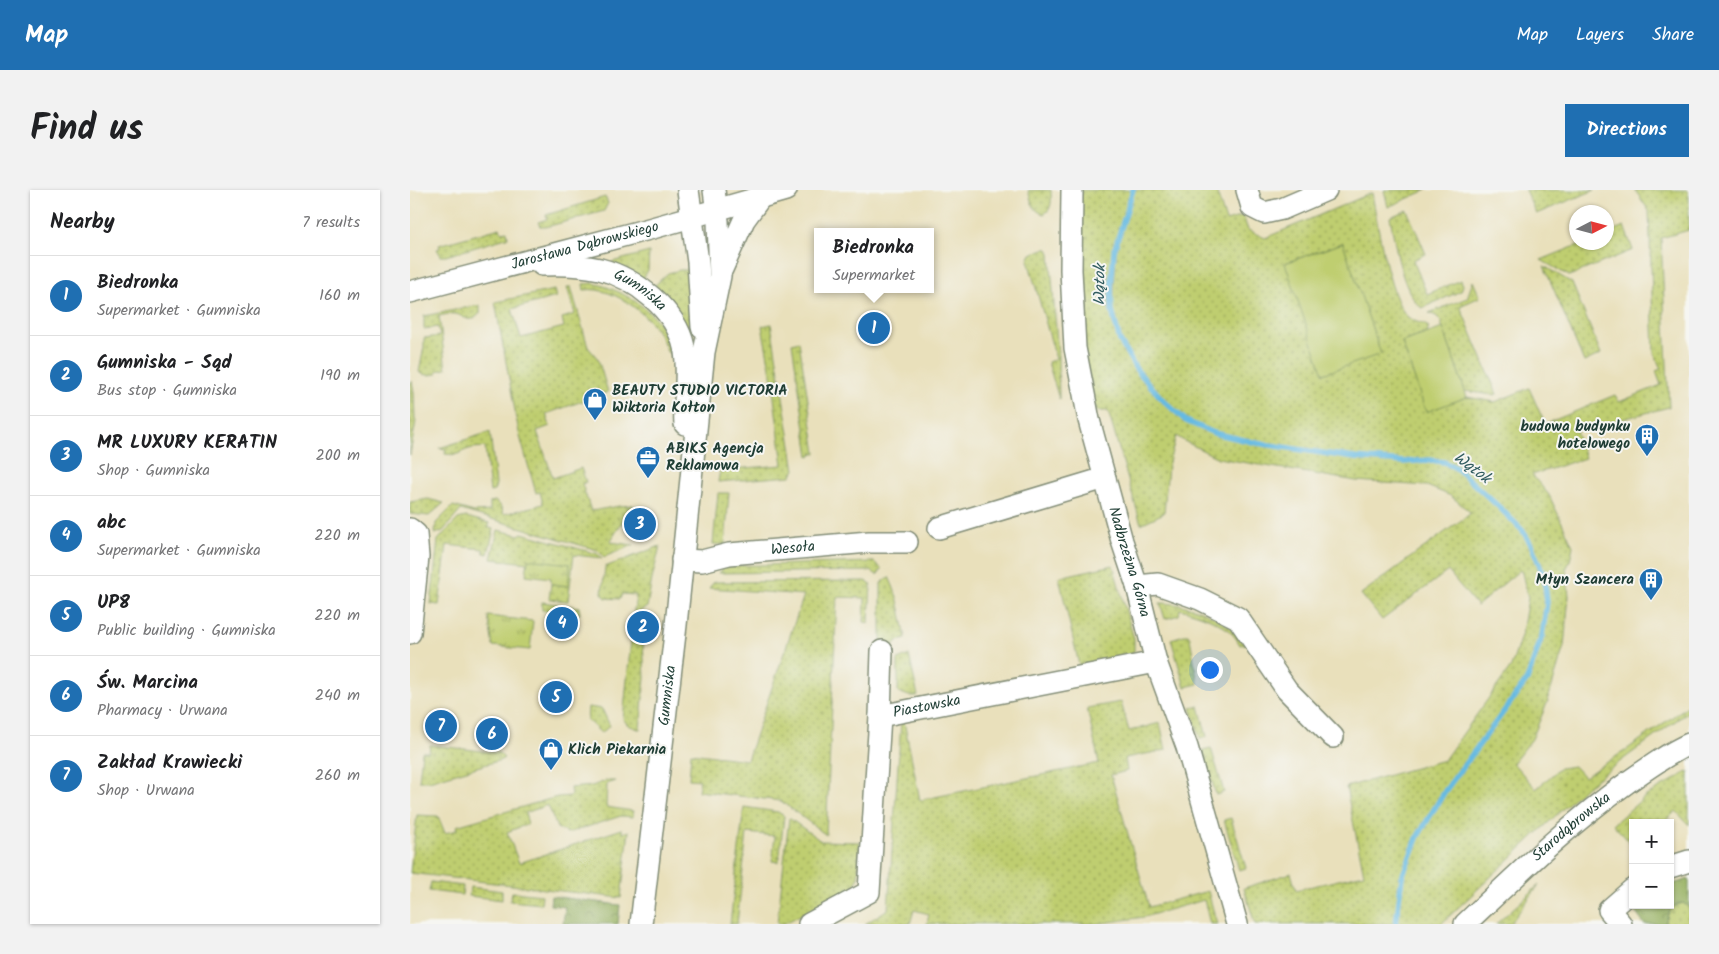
<!DOCTYPE html>
<html lang="en">
<head>
<meta charset="utf-8">
<style>
	:root { --surface:#fff; --page:#f2f2f2; --text:#202124; --muted:#757577; --line:#e0e0e0; --accent:#1f6fb2 }
	body { margin:0; font-family:Kalam,sans-serif; background:var(--page); color:var(--text) }
	.controls { position:absolute; right:15px; bottom:15px; display:grid; overflow:hidden; border-radius:0px; box-shadow:0 1px 4px #0004 }
	.controls button { width:45px; height:45px; display:grid; place-items:center; padding:0; border:0; border-bottom:1px solid var(--line); background:var(--surface); color:var(--text); font:25px sans-serif }
	.compass { position:absolute; left:1159px; top:15px; width:45px; height:45px; border-radius:50%; background:var(--surface); box-shadow:0 1px 4px #0004; rotate:84deg }
	.you { position:absolute; left:799px; top:479px; width:18px; height:18px; margin:-12px; border:4px solid #fff; border-radius:50%; background:#1a73e8; box-shadow:0 0 0 8px #1a73e833 }
	.badge { display:grid; place-items:center; width:32px; height:32px; border-radius:50%; background:var(--accent); color:#fff; font-size:16px; font-weight:700 }
	.pin { position:absolute; translate:-50% -50%; border:2px solid #fff; box-shadow:0 1px 5px #0006 }
	.popup { position:absolute; left:404px; top:38px; width:120px; height:65px; box-sizing:border-box; display:grid; place-content:center; border-radius:0px; background:var(--surface); filter:drop-shadow(0 1px 4px #0005); font-size:16px; white-space:nowrap; color:var(--muted) }
	.popup b { font-size:19px; color:var(--text) }
	.popup::after { content:''; position:absolute; left:50%; top:100%; margin-left:-10px; border:10px solid transparent; border-top-color:var(--surface) }
	.list { margin:0; padding:0; list-style:none }
	h2 { display:flex; justify-content:space-between; align-items:center; height:65px; margin:0; padding:0 20px; font-size:21px }
	h2 small { font-size:16px; font-weight:400; color:var(--muted) }
	.list li { display:grid; grid-template-columns:32px 1fr auto; gap:15px; align-items:center; box-sizing:border-box; height:80px; padding:0 20px; border-top:1px solid var(--line) }
	.list b { display:block; font-size:19px; white-space:nowrap }
	.list p { margin:0; font-size:16px; white-space:nowrap; color:var(--muted) }
	.list em { font-size:16px; font-style:normal; color:var(--muted) }
	.map { position:relative; flex:none; width:1279px; height:734px; overflow:hidden; border-radius:0px }
	header { display:flex; align-items:center; gap:30px; box-sizing:border-box; height:70px; padding:0 25px; background:var(--accent); color:#fff }
	header strong { font-size:24px }
	nav { display:flex; gap:28px; margin-inline-start:auto; font-size:18px }
	.intro { display:flex; align-items:center; justify-content:space-between; box-sizing:border-box; height:120px; padding:0 30px }
	h1 { margin:0; font-size:35px }
	.button { padding:12px 22px; border-radius:0px; background:var(--accent); color:#fff; font-size:18px; font-weight:700 }
	main { display:flex; gap:30px; padding:0 30px }
	aside { flex:1; background:var(--surface); border-radius:0px; box-shadow:0 1px 4px #0004 }
	.map>svg:first-child { display:block }
	.grass { fill:url(#grass-dots); stroke:#6f8652; fill-rule:evenodd }
	.forest { fill:url(#forest-crowns); stroke:#5b774b }
	.park { fill:url(#park-tufts); stroke:#6f8652 }
	.pitch { fill:#bfce70; stroke:#6f8652 }
	.lines { fill:none; stroke-linecap:round; stroke-linejoin:round }
	.stream { stroke:#66bae2; stroke-width:5.5 }
	.minor-casing { stroke:#848e78; stroke-width:24 }
	.minor { stroke:#fff; stroke-width:21 }
	.labels { text-anchor:middle; dominant-baseline:central; stroke-width:4; stroke-linejoin:round; paint-order:stroke }
	.street-label { font-size:15px; fill:#1f3d34; stroke:#f6f6f2 }
	.poi-label { font-size:15px; font-weight:bold; fill:#1f3d34; stroke:#f6f6f2; text-anchor:start }
	.water-label { font-size:16px; font-style:italic; fill:#315c60; stroke:#f6f6f2 }
</style>
</head>
<body>
<header>
<strong>Map</strong>
<nav><a>Map</a><a>Layers</a><a>Share</a></nav>
</header>
<div class="intro"><h1>Find us</h1><a class="button">Directions</a></div>
<main>
<aside>
<h2>Nearby<small>7 results</small></h2>
<ul class="list">
<li><span class="badge">1</span><div><b>Biedronka</b><p>Supermarket · Gumniska</p></div><em>160 m</em></li>
<li><span class="badge">2</span><div><b>Gumniska - Sąd</b><p>Bus stop · Gumniska</p></div><em>190 m</em></li>
<li><span class="badge">3</span><div><b>MR LUXURY KERATIN</b><p>Shop · Gumniska</p></div><em>200 m</em></li>
<li><span class="badge">4</span><div><b>abc</b><p>Supermarket · Gumniska</p></div><em>220 m</em></li>
<li><span class="badge">5</span><div><b>UP8</b><p>Public building · Gumniska</p></div><em>220 m</em></li>
<li><span class="badge">6</span><div><b>Św. Marcina</b><p>Pharmacy · Urwana</p></div><em>240 m</em></li>
<li><span class="badge">7</span><div><b>Zakład Krawiecki</b><p>Shop · Urwana</p></div><em>260 m</em></li>
</ul>
</aside>
<div class="map">
<svg width="1279" height="734" viewBox="0 0 1279 734">
	<defs>
		<pattern id="grass-dots" width="8" height="8" patternUnits="userSpaceOnUse" patternTransform="scale(1.25)"><rect width="8" height="8" fill="#bfce70"/><path d="M2 2h.1M6 6h.1" fill="none" stroke="#9ba85d" stroke-width="1.8" stroke-linecap="round"/></pattern>
		<pattern id="forest-crowns" width="20" height="18" patternUnits="userSpaceOnUse" patternTransform="scale(1.25)"><rect width="20" height="18" fill="#97b162"/><path d="M2 6a3 3 0 1 1 6 0M12 15a3 3 0 1 1 6 0" fill="none" stroke="#7b9152"/></pattern>
		<pattern id="park-tufts" width="24" height="20" patternUnits="userSpaceOnUse" patternTransform="scale(1.25)"><rect width="24" height="20" fill="#bfce70"/><path d="M3 7l-1-3M5 7V3M7 7l1-3M15 17l-1-3M17 17v-4M19 17l1-3" fill="none" stroke="#9ba85d"/></pattern>
	</defs>
	<rect width="100%" height="100%" fill="#f6f6f2"/>
	<filter id="ink" filterUnits="userSpaceOnUse"><feTurbulence type="fractalNoise" baseFrequency=".02" numOctaves="2"/><feDisplacementMap in="SourceGraphic" scale="10" xChannelSelector="R" yChannelSelector="G"/><feConvolveMatrix kernelMatrix="1 2 1 2 8 2 1 2 1" color-interpolation-filters="sRGB"/></filter>
	<filter id="wash" filterUnits="userSpaceOnUse"><feTurbulence type="fractalNoise" baseFrequency=".0096" numOctaves="4" result="noise"/><feDisplacementMap in="SourceGraphic" scale="20" xChannelSelector="R" yChannelSelector="G"/><feGaussianBlur stdDeviation="1.12" result="paint"/><feColorMatrix in="noise" values="0 0 0 0 0 0 0 0 0 0 0 0 0 0 0 0 0 1.4 0 .05"/><feComposite in="paint" operator="in"/></filter>
	<g filter="url(#wash)">
		<rect width="100%" height="100%" fill="#e9e0bb"/>
		<path class="grass" d="M618 0H641C641 10 643 19 634 24 622 21 621 10 618 0Z
			M670 0H721L703 61 700 121 708 151 725 180 751 211 776 232 804 245 846 254 945 270 993 274 1020 272 1034 274 1045 280 1088 318 1111 342 1119 355 1132 387 1135 413 1130 445 1116 489 1034 599 1006 646 990 687 985 734H845L834 698 881 683 886 700 954 684 936 597 1034 570 1101 477 1112 443 1118 408 1112 383 1110 380 1067 416 1038 381 972 430 951 404 1061 323 1041 306 1017 296 946 291 808 268 774 251 766 246 758 276 754 323 731 334 698 221H686L673 156Z
			M724 0H806L816 31 833 26 838 40 855 48 962 3C967 31 979 107 996 125 1003 133 1012 132 1019 137L1017 143 992 152 1016 221 1057 207 1085 212 1119 198 1135 234 1205 205 1209 212 1251 195 1246 181 1251 179 1244 163 1239 21 1225 0H1277L1279 7V40L1251 48 1259 217 1166 241 1175 268 1122 285 1139 305 1163 356 1160 371 1156 379 1159 406 1154 456 1137 513 1122 549 1103 573 1126 599 1150 578 1164 576 1174 587 1216 560 1279 515V521L1177 596 1031 734H988L993 688 1010 646 1036 601 1118 490 1133 445 1138 412 1136 386 1122 354 1112 339 1090 316 1054 283 1047 277 1034 271 1020 269 994 271 945 267 848 252 804 242 777 230 753 209 727 178 711 150 703 121 706 61ZM932 53 971 164 875 73Z
			M974 0H1017L978 17Z
			M1115 0H1185L1126 24Z
			M195 7 198 13 194 21 136 37 130 36 128 32 137 29 136 25Z
			M997 20 1016 64 1003 70 1017 104 1051 90 1053 95 1051 101 1012 118C991 103 985 52 980 27Z
			M1214 36 1223 60 1159 86 1131 70 1173 53 1196 52 1197 43Z
			M90 38 92 42 97 41 98 47 96 48 36 66H31L27 59 30 58 29 55Z
			M634 59H638L640 63 648 164 649 209 638 172 646 169 618 70 621 64Z
			M239 62 238 80 232 91 202 72Z
			M1134 76 1162 93 1191 164 1174 172Z
			M270 80H281L282 140 280 142 242 98 258 83Z
			M1063 91 1070 107 1050 116 1087 204 1083 205 1055 201 1030 130 1026 126 1019 123 1057 108Z
			M182 93C215 99 259 128 264 164L257 162C250 132 206 95 174 100L173 94Z
			M157 97H161L178 157 188 169 198 202 136 224 140 236 127 241 143 288 171 278 176 292 172 294 181 321 209 316 223 315V319L218 318 217 324 200 352 224 355 194 367 187 360 51 320 33 341 25 344 26 333 43 316 64 322 80 321V312L85 311 90 315 94 324 133 314 130 302 126 303 109 243 85 112 144 100 146 107 102 119 111 148 154 137 152 128 165 124Z
			M70 115V123C60 135 56 127 46 124 40 123 34 125 29 126L36 179 27 181V184C21 185 14 186 9 182L14 157V148L30 146 28 137 14 139V126Z
			M361 134 385 280 381 286 308 292 310 280 373 275 360 178 352 136Z
			M389 151 406 263 399 266 382 153Z
			M2 191 4 202 5 230 6 231 0 265V192Z
			M80 242 86 294 84 301 80 302 75 257C70 258 64 257 59 259 47 263 50 266 35 264L36 259 29 258Z
			M308 303H319L315 355 303 354Z
			M18 309 34 313 19 326 0 324V312Z
			M56 327 79 333V338L84 339 78 364 74 363 73 359 37 355 29 415 21 414 28 350 48 329Z
			M88 340 109 345 112 343 188 364 192 368 164 365 158 411 139 409 141 394 158 396 118 370V373L81 369Z
			M250 356 242 389 237 417 230 421 229 429 223 428 226 405 212 404 210 409 196 408 192 403 195 377Z
			M464 372 472 379 467 385 461 381 309 383 315 376Z
			M703 375 724 449V462L717 466 669 475 649 387Z
			M479 387C489 407 492 428 496 449L487 451 481 460 471 454V393Z
			M456 391 461 395 459 433 454 432 455 408 427 407 416 645 371 611 288 601 290 590 279 589 281 563 337 570 394 405 299 398 304 392Z
			M132 412 169 417 170 424 132 420Z
			M750 413C785 413 815 430 840 453L830 455C819 433 792 425 770 419L769 425 755 429Z
			M774 445H778L780 448 788 494 775 497 761 449Z
			M221 450 233 451 235 488 230 539H228L218 535 213 529Z
			M499 465 508 506H499L488 502V470Z
			M711 512 719 541 750 533 756 560 715 568 717 581 701 585 739 717 798 701 807 734H800L794 710 734 727 686 734H517L519 724 504 720 500 734H455L478 719 491 532 494 531 510 610 689 573 677 518Z
			M789 516 797 547 790 549 781 518Z
			M178 517 192 519 200 536 191 543 177 530Z
			M20 555 89 563 94 568 91 570 19 591H9L12 562H19Z
			M801 558 814 602 806 605 793 560Z
			M1279 581V635L1266 621 1253 633H1223V656L1203 634 1236 606Z
			M195 591H206L197 594 196 617 223 621V627L211 626 158 643 147 638 138 615 115 623 118 634 97 642 109 673 212 639V643L219 641 211 708 0 683 7 625 28 626 35 643 47 640 46 636 147 607 161 606 160 598 182 596Z
			M334 617 368 622 374 626 369 672 362 671 365 646 337 643 327 734H320Z
			M379 628 411 651 450 652 448 689 443 698 373 734H367Z
			M821 628 836 678 829 680 814 630Z
			M21 692 53 696 52 705 19 701Z
			M1129 695 1100 734H1086Z
			M60 697 92 701V710L59 706Z
			M102 702 132 705 131 714 100 711Z
			M1273 713 1279 717V734H1255C1258 722 1261 716 1273 713Z"/>
		<path class="forest" d="M1279 689V717L1273 713C1261 716 1258 722 1255 734H1234L1224 720 1230 715H1260V695Z
			M141 706 210 715 208 734H153L155 717 140 715Z"/>
		<path class="park" d="M118 369 160 374 158 396 141 394V388L116 385Z
			M78 426 123 431 120 460 83 456Z"/>
		<path class="pitch" d="M933 53 971 164 913 184 875 73Z
			M1033 138 1057 207 1016 222 992 152Z"/>
		<g class="lines">
			<path class="stream" d="M723 0 704 61 701 97 702 121 710 151 726 179 753 210 776 231 804 243 847 253 945 268 994 272 1020 270 1034 272 1046 278 1054 285 1089 317 1112 340 1121 354 1134 386 1137 412 1132 446 1117 490 1035 601 1008 646 992 687 986 734"/>
		</g>
	</g>
	<g filter="url(#ink)">
		<g class="lines">
			<defs>
				<g id="minor">
					<path d="M278 0 288 72 292 137"/>
					<path id="s1" d="M662 0 661 80 665 158 679 230 712 351 727 396 746 472 777 557 827 734"/>
					<path d="M837 0 842 17 854 23 872 19 916 0"/>
					<path id="s2" d="M132 75C151 74 171 75 190 79 225 88 266 120 274 157 280 181 273 209 275 234"/>
					<path d="M312 79 334 30 350 8"/>
					<path id="s3" d="M0 102 239 39 376 0"/>
					<path d="M529 338 695 288"/>
					<path d="M0 339 6 344 8 367 0 443"/>
					<path id="s4" d="M272 370 292 371 319 364 459 352H497"/>
					<path d="M727 396 748 394 790 409 828 428 877 500 923 547"/>
					<path d="M470 526 472 461"/>
					<path d="M1260 677 1279 671"/>
					<path id="s5" d="M231 734 266 435 294 162 310 86 308 31 304 0"/>
					<path id="s6" d="M399 734 459 702 470 526 746 472"/>
					<path id="s7" d="M1055 734C1108 684 1159 634 1218 592 1238 578 1257 564 1279 554"/>
					<path d="M1211 734 1199 720 1223 699"/>
				</g>
			</defs>
			<use href="#minor" class="minor-casing"/>
			<use href="#minor" class="minor"/>
		</g>
	</g>
	<defs>
		<symbol id="shop-pin" viewBox="-11 -11 22 30"><path d="M0 17L-7.5 6A9.5 9.5 0 1 1 7.5 6Z" fill="#1f6fb2" stroke="#f6f6f2"/><path d="M-5-2.5h2.3a2.7 3.5 0 0 1 5.4 0H5L5.5 6h-11ZM-1.5-2.5h3a1.5 2.3 0 0 0-3 0Z" fill="#fff"/></symbol>
		<symbol id="building-pin" viewBox="-11 -11 22 30"><path d="M0 17L-7.5 6A9.5 9.5 0 1 1 7.5 6Z" fill="#1f6fb2" stroke="#f6f6f2"/><path d="M-4-6H4V6H1V3H-1V6H-4ZM-2.5-4.3h1.7v1.8h-1.7ZM.8-4.3h1.7v1.8H.8ZM-2.5-1h1.7V.8h-1.7ZM.8-1h1.7V.8H.8Z" fill="#fff"/></symbol>
		<symbol id="office-pin" viewBox="-11 -11 22 30"><path d="M0 17L-7.5 6A9.5 9.5 0 1 1 7.5 6Z" fill="#1f6fb2" stroke="#f6f6f2"/><path d="M-6-3h4V-5.5h4V-3h4V5H-6ZM-1-4.5V-3h2v-1.5ZM-6 0V1H6V0Z" fill="#fff"/></symbol>
	</defs>
	<g fill-rule="evenodd">
		<use href="#shop-pin" x="171" y="196" width="28" height="38"/>
		<use href="#building-pin" x="1223" y="232" width="28" height="38"/>
		<use href="#office-pin" x="224" y="254" width="28" height="38"/>
		<use href="#building-pin" x="1227" y="376" width="28" height="38"/>
		<use href="#shop-pin" x="127" y="546" width="28" height="38"/>
	</g>
	<g class="labels">
		<g class="street-label">
			<text stroke="none"><textPath href="#s3" startOffset="181">Jarosława Dąbrowskiego</textPath></text>
			<text stroke="none"><textPath href="#s2" startOffset="104">Gumniska</textPath></text>
			<text stroke="none"><textPath href="#s4" startOffset="112">Wesoła</textPath></text>
			<text stroke="none"><textPath href="#s1" startOffset="379">Nadbrzeżna Górna</textPath></text>
			<text stroke="none"><textPath href="#s5" startOffset="230">Gumniska</textPath></text>
			<text stroke="none"><textPath href="#s6" startOffset="292">Piastowska</textPath></text>
			<text stroke="none"><textPath href="#s7" startOffset="144">Starodąbrowska</textPath></text>
		</g>
		<g class="poi-label">
			<text x="202" y="201">BEAUTY STUDIO VICTORIA<tspan x="202" dy="17">Wiktoria Kołton</tspan></text>
			<text x="1220" y="237" text-anchor="end">budowa budynku<tspan x="1220" dy="17">hotelowego</tspan></text>
			<text x="256" y="259">ABIKS Agencja<tspan x="256" dy="17">Reklamowa</tspan></text>
			<text x="1224" y="390" text-anchor="end">Młyn Szancera</text>
			<text x="158" y="560">Klich Piekarnia</text>
		</g>
		<g class="water-label">
			<text transform="translate(690 95) rotate(-89)">Wątok</text>
			<text transform="translate(1062 278) rotate(37)">Wątok</text>
		</g>
	</g>
</svg>
<div class="controls">
<button>+</button>
<button>−</button>
</div>
<svg class="compass" viewBox="-18 -18 36 36"><path d="M0-13l5 13h-10z" fill="#e53935"/><path d="M0 13l5-13h-10z" fill="#757577"/></svg>
<div class="you"></div>
<div class="pin badge" style="left:464px;top:138px">1</div>
<div class="popup"><b>Biedronka</b>Supermarket</div>
<div class="pin badge" style="left:233px;top:437px">2</div>
<div class="pin badge" style="left:230px;top:334px">3</div>
<div class="pin badge" style="left:152px;top:433px">4</div>
<div class="pin badge" style="left:146px;top:507px">5</div>
<div class="pin badge" style="left:82px;top:544px">6</div>
<div class="pin badge" style="left:31px;top:536px">7</div>
</div>
</main>
</body>
</html>
